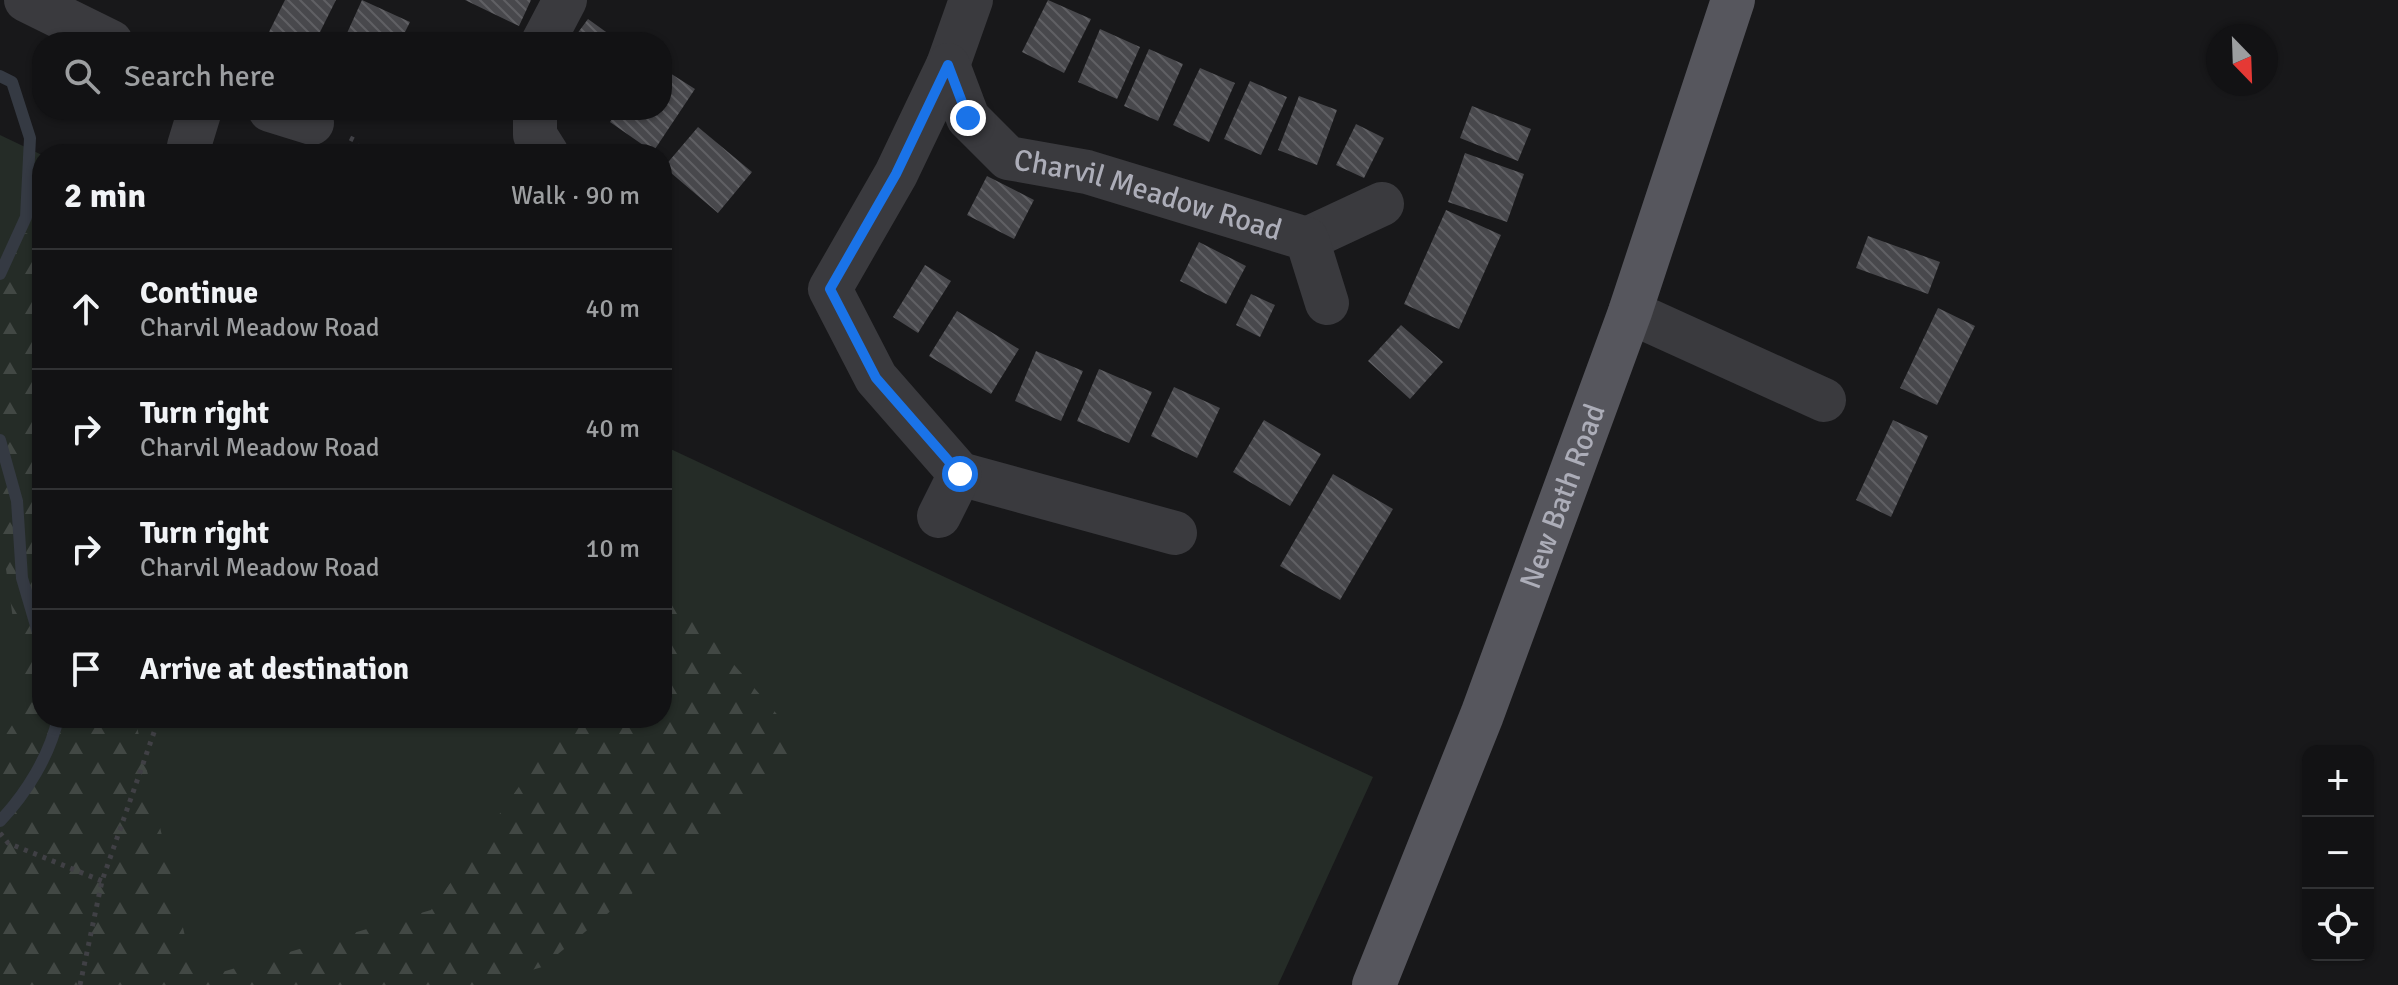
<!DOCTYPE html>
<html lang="en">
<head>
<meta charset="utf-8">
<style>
	:root { --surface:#121214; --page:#1f2022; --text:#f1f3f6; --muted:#9c9ea0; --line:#313234 }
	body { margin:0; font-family:Signika,sans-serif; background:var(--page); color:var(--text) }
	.controls { position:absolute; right:24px; bottom:24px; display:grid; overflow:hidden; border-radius:16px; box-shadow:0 2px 6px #0004 }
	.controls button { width:72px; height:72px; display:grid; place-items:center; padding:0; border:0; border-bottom:2px solid var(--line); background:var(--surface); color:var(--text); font:40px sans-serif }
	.compass { position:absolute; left:2206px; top:24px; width:72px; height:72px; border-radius:50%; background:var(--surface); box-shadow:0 2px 6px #0004; rotate:157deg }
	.stop { position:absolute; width:24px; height:24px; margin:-18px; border:6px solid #1a73e8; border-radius:50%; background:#fff }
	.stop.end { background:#1a73e8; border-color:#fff; box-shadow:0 2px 8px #0008 }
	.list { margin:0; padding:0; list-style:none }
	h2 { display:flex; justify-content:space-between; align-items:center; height:104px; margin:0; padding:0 32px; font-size:34px }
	h2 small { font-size:26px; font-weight:400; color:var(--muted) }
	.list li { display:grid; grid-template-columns:52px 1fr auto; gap:24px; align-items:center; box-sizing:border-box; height:120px; padding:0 32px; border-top:2px solid var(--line) }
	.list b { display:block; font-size:30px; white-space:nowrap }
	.list p { margin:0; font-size:26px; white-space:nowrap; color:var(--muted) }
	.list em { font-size:26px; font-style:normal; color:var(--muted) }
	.icon { flex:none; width:44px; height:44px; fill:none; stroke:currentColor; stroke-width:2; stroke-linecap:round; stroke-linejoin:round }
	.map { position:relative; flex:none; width:2398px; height:985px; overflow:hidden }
	.search { position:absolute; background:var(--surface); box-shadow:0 2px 6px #0004; left:32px; top:32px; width:640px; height:88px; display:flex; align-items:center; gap:20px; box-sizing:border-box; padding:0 28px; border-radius:32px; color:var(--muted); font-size:30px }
	.panel { position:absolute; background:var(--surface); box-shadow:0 2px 6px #0004; left:32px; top:144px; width:640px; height:584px; border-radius:32px }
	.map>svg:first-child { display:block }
	.grass { fill:#252c27 }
	.forest { fill:url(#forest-firs) }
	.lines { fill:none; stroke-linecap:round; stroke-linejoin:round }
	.stream { stroke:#353a43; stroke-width:12 }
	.building { fill:url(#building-back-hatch) }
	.path { stroke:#404045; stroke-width:5; stroke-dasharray:4 6; stroke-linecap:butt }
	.minor { stroke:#3a3a3e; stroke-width:44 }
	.major { stroke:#56565d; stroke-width:44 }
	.route { stroke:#1a73e8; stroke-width:10 }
	.labels { text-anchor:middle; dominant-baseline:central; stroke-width:6; stroke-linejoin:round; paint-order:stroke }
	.street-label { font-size:30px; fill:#acadb8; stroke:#131315 }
</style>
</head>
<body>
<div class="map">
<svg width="2398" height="985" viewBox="0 0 2398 985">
	<defs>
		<pattern id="forest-firs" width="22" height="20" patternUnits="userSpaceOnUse" patternTransform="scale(2)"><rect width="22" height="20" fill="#252c27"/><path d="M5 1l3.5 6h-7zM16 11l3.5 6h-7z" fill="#424844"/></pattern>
		<pattern id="building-back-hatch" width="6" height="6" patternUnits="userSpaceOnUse" patternTransform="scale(2)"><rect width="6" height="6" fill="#48484c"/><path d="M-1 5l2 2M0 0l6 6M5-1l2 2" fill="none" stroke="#606064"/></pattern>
	</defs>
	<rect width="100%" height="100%" fill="#18181a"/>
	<path class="grass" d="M0 135 42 155V718H662V445L1373 777 1278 985H0Z"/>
	<path class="forest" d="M0 222 42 240V718H135L195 980 431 910 568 718H662L663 583 808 750 542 967 482 985H0V744L25 705 0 526Z"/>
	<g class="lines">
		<path class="stream" d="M0 76 12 82 30 138 26 217 0 274
			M0 440 17 501 22 578 42 646
			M0 821C26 794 50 755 58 718"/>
	</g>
	<path class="building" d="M285 0H336L315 42H264Z
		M362 0 410 22 400 42H343Z
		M465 0H531L519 26Z
		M1048 0 1091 19 1064 73 1022 52Z
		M588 19 620 42H571Z
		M1100 29 1140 47 1117 99 1078 82Z
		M1149 49 1183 64 1158 121 1124 106Z
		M662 68 695 89 653 152 610 122 618 110H662Z
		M1200 68 1235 83 1209 142 1173 125Z
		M1250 81 1287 97 1261 155 1224 139Z
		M1299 96 1337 110 1317 165 1278 150Z
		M1472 106 1531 129 1518 161 1460 138Z
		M1356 124 1384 138 1364 178 1336 165Z
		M698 127 752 172 718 213 664 167Z
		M1465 153 1524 174 1507 222 1448 202Z
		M987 176 1034 200 1014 239 967 215Z
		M1446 210 1501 235 1459 329 1404 304Z
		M1868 236 1940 262 1928 294 1856 268Z
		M1199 242 1246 266 1226 304 1180 281Z
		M925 265 951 281 918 333 893 317Z
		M1251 294 1275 305 1260 337 1236 325Z
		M1938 308 1975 326 1937 405 1900 388Z
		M957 311 1019 349 991 394 929 356Z
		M1401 325 1443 362 1410 399 1368 361Z
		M1036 351 1083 371 1061 421 1015 401Z
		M1099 369 1152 392 1129 443 1077 421Z
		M1174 387 1220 408 1197 458 1151 436Z
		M1264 420 1321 454 1290 506 1233 472Z
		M1893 420 1928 436 1891 517 1856 500Z
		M1333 474 1393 509 1340 600 1280 566Z"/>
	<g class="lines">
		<path class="path" d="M350 138 356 141 359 154
			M0 833 8 843 102 881
			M80 985 102 881 159 718"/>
		<g class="minor">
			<path d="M26 0 111 42"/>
			<path d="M543 42 565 0"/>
			<path d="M948 65 971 0"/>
			<path d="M270 110 312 123"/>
			<path d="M535 110V135L547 154"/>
			<path d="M189 146 200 110"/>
			<path d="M1307 239 1382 204"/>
			<path d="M1630 312 1824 400"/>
			<path d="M960 474 1175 533"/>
			<path id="s1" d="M939 516 960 474 876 378 830 289 896 174 948 65 968 118 1008 158 1087 172 1307 239 1327 303"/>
		</g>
		<path class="major" id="s2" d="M1374 985 1482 715 1630 312 1733 0"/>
	</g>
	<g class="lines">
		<path class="route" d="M960 474 876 378 830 289 896 174 948 65 968 118"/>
	</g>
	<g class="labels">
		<g class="street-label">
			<text stroke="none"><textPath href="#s1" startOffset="786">Charvil Meadow Road</textPath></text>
			<text stroke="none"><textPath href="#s2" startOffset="524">New Bath Road</textPath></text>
		</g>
	</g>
</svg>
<div class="controls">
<button>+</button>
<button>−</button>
<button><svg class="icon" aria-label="locate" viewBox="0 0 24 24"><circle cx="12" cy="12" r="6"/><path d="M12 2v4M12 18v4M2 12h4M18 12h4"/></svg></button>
</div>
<svg class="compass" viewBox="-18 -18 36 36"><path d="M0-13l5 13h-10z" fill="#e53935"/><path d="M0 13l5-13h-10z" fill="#9c9ea0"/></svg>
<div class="stop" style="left:960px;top:474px"></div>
<div class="stop end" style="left:968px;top:118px"></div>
<div class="search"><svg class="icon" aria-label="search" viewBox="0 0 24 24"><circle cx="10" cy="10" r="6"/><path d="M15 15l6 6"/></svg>Search here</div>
<section class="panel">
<h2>2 min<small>Walk · 90 m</small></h2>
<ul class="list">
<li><svg class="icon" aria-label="ahead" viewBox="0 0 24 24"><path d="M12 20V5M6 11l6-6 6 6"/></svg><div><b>Continue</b><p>Charvil Meadow Road</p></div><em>40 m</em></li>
<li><svg class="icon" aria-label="right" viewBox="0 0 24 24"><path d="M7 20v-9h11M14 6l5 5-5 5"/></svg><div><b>Turn right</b><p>Charvil Meadow Road</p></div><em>40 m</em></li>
<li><svg class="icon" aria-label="right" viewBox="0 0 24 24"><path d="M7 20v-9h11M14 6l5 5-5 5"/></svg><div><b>Turn right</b><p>Charvil Meadow Road</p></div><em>10 m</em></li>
<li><svg class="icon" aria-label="arrive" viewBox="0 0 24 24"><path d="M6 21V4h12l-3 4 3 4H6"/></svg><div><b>Arrive at destination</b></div></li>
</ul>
</section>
</div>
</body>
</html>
